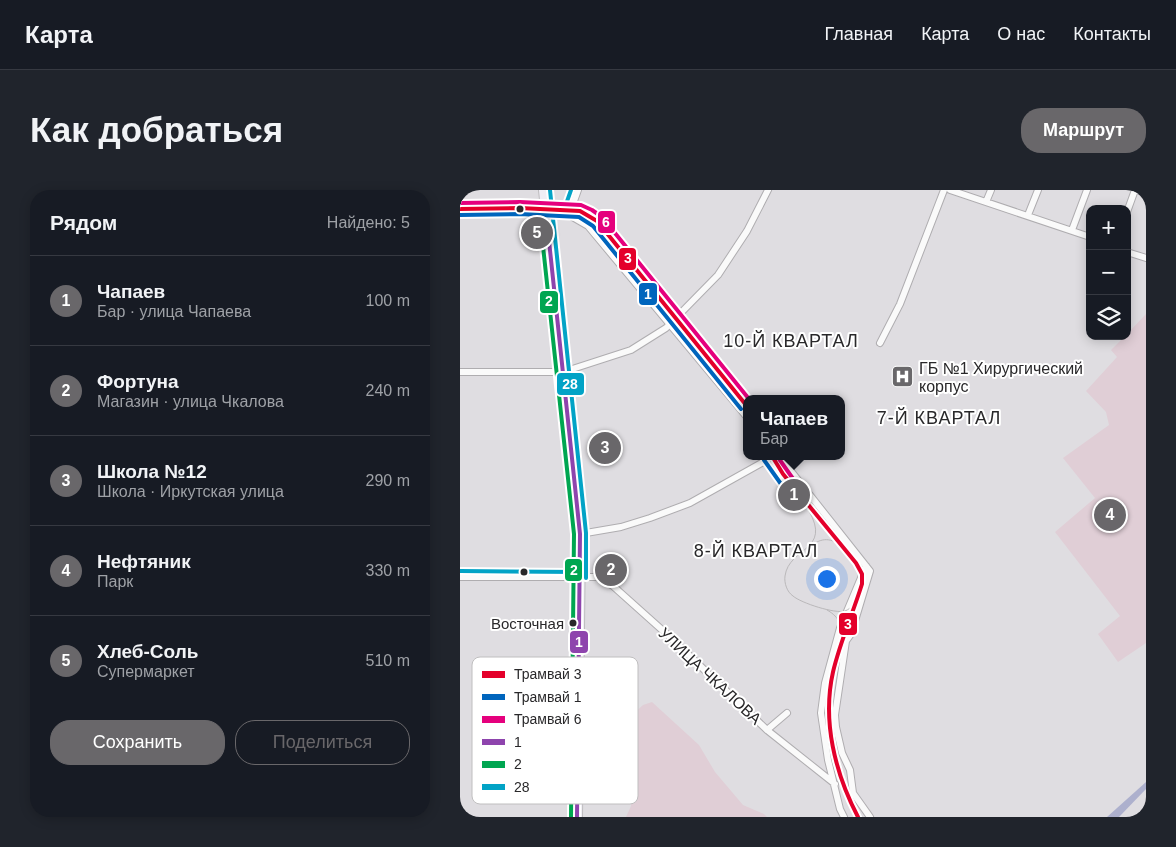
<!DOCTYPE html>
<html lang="ru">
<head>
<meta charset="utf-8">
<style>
	:root { --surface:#171b24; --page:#20242c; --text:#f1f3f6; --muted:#9ea1a6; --line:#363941; --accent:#69676a }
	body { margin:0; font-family:Arial,sans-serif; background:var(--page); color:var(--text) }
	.controls { position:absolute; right:15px; top:15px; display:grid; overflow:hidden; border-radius:10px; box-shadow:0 2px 12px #0003 }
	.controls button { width:45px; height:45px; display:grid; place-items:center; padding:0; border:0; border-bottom:1px solid var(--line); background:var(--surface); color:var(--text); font:25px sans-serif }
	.you { position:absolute; left:366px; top:388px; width:18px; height:18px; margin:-12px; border:4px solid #fff; border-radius:50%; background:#1a73e8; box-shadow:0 0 0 8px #1a73e833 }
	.badge { display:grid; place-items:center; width:32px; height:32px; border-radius:50%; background:var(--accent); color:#fff; font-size:16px; font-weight:700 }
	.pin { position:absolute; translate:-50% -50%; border:2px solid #fff; box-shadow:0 1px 5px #0006 }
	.popup { position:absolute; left:283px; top:205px; width:102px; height:65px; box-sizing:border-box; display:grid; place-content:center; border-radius:10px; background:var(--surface); filter:drop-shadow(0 1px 4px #0005); font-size:16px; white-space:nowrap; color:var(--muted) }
	.popup b { font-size:19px; color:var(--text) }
	.popup::after { content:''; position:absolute; left:50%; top:100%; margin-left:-10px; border:10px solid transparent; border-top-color:var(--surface) }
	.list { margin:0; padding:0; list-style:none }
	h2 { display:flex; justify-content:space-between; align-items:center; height:65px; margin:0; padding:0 20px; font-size:21px }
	h2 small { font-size:16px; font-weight:400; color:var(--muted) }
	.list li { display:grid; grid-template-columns:32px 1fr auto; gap:15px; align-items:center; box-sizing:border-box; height:90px; padding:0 20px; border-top:1px solid var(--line) }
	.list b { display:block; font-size:19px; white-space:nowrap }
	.list p { margin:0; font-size:16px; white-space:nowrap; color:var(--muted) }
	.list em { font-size:16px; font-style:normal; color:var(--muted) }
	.actions { display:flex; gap:10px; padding:15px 20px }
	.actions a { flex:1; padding:11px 0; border:1px solid var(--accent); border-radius:20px; text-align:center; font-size:18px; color:var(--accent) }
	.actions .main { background:var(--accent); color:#fff }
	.icon { flex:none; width:28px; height:28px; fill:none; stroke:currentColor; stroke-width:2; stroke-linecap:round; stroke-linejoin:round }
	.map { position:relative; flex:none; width:686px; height:627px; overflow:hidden; border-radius:20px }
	header { display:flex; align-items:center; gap:30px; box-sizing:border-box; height:70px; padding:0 25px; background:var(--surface); border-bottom:1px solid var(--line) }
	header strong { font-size:24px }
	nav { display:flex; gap:28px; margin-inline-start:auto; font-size:18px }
	.intro { display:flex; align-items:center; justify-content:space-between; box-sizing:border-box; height:120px; padding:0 30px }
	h1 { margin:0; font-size:35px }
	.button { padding:12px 22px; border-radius:20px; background:var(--accent); color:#fff; font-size:18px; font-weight:700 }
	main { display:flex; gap:30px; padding:0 30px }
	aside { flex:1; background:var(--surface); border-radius:20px; box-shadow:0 2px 12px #0003 }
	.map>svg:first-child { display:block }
	.green { fill:#e0ced6 }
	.water { fill:#adb0cd }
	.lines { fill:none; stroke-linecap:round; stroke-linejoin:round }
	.minor-casing { stroke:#afadb0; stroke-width:8 }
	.primary-casing { stroke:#bdbcbe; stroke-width:12 }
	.minor { stroke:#fafafa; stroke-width:6 }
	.primary { stroke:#f0eef5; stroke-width:10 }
	.tram { stroke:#bab8ba; stroke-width:1 }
	.bus-1-casing { stroke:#fff; stroke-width:8 }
	.bus-2-casing { stroke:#fff; stroke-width:8 }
	.bus-3-casing { stroke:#fff; stroke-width:8 }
	.bus-1 { stroke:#8e44ad; stroke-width:4 }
	.bus-2 { stroke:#00a651; stroke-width:4 }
	.bus-3 { stroke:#02a3c6; stroke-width:4 }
	.tram-1-casing { stroke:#fff; stroke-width:8 }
	.tram-2-casing { stroke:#fff; stroke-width:8 }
	.tram-3-casing { stroke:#fff; stroke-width:8 }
	.tram-1 { stroke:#e4002b; stroke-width:4 }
	.tram-2 { stroke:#0065bd; stroke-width:4 }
	.tram-3 { stroke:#e5007d; stroke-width:4 }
	.bus-dot { fill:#29282a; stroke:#fff; stroke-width:2 }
	.labels { text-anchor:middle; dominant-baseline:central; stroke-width:4; stroke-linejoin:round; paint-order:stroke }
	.bus-label { font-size:15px; fill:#29282a; stroke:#fff; text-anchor:end }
	.poi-label { font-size:16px; fill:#29282a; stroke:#fff; text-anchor:start }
	.street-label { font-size:16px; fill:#29282a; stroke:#fff }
	.neighbourhood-label { font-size:18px; letter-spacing:1px; fill:#29282a; stroke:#fff }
	.key { fill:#fff; stroke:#bfbebf; stroke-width:1 }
	.key-label { font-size:14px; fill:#29282a }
	.line-badge { stroke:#fff; stroke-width:2 }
	.badge-label { font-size:14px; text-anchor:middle; font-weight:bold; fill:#fff }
</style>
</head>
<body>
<header>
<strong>Карта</strong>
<nav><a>Главная</a><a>Карта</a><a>О нас</a><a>Контакты</a></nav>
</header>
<div class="intro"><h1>Как добраться</h1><a class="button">Маршрут</a></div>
<main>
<aside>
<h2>Рядом<small>Найдено: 5</small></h2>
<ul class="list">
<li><span class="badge">1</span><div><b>Чапаев</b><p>Бар · улица Чапаева</p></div><em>100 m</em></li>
<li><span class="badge">2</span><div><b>Фортуна</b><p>Магазин · улица Чкалова</p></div><em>240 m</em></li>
<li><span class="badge">3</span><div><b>Школа №12</b><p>Школа · Иркутская улица</p></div><em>290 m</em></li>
<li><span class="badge">4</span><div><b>Нефтяник</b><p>Парк</p></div><em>330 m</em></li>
<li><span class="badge">5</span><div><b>Хлеб-Соль</b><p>Супермаркет</p></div><em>510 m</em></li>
</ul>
<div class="actions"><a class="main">Сохранить</a><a>Поделиться</a></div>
</aside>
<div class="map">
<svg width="686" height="627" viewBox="0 0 686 627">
	<rect width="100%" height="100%" fill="#dfdde1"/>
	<path class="green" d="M686 124V453L658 472 638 444 660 426 595 342 635 308 603 268 649 235 646 222 626 201 657 167 651 160 665 146H667V144Z
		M192 512 239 555 255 582 283 615 304 624 307 627H166L171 616 172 594 160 571 158 538 183 515Z"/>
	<path class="water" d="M686 592V599L659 627H647Z"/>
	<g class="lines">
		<defs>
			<path id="minor" d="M490 0 630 47
				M526 12 531 0
				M0 14 85 13 99 22 109 25 128 36 286 226
				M0 22 86 23 99 22
				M667 22 675 0
				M109 25 118 0
				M568 25 578 0
				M612 40 627 0
				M667 62 686 68
				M420 153 440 114 484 0
				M0 182H103L171 160 206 138 258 85 287 41 308 0
				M319 266 410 381 391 444 386 451 375 525 376 537 382 563 390 580 393 603 410 627
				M120 344 161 337 190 328 230 313 314 266
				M0 387H138L153 396 210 447 307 540 375 594
				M307 540 327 523
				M384 627 380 619 368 570 361 523 365 493 380 438 406 376"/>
			<path id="primary" d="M84 0 120 344 117 627"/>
		</defs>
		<use href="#minor" class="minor-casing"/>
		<use href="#primary" class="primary-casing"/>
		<use href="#minor" class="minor"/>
		<use href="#primary" class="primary"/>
		<path class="tram" d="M349 321C372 361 329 357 325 386 324 393 327 402 333 406 341 413 375 424 385 421 393 418 396 410 400 403
			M351 356C362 347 371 348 382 356
			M367 420C380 427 384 438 381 452"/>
		<defs>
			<path id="bus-1" d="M0 14 85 13 120 344 117 627"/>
			<path id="bus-2" d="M0 20 79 19 114 344 111 627"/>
			<path id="bus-3" d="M90 0 126 343V388
				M86 17 99 16 105 17 111 0
				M0 381 120 382"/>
		</defs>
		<use href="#bus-1" class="bus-1-casing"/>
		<use href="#bus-2" class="bus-2-casing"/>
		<use href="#bus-3" class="bus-3-casing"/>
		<use href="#bus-1" class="bus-1"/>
		<use href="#bus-2" class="bus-2"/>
		<use href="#bus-3" class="bus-3"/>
		<defs>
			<path id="tram-1" d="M0 19 60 18 120 21 137 31 286 215
				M312 266 323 284 396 373 402 384V394C393 423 380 452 373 482 362 531 375 583 398 627"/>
			<path id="tram-2" d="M0 25 60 24 119 27 133 36 281 219
				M304 270 338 318"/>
			<path id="tram-3" d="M0 13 60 12 121 15 132 20 142 27 289 209
				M317 266 348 310"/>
		</defs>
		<use href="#tram-1" class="tram-1-casing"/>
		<use href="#tram-2" class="tram-2-casing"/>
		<use href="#tram-3" class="tram-3-casing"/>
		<use href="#tram-1" class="tram-1"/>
		<use href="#tram-2" class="tram-2"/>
		<use href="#tram-3" class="tram-3"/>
	</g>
	<defs>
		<symbol id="hospital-square" viewBox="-11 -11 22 22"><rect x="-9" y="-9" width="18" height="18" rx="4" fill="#69676a" stroke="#fff"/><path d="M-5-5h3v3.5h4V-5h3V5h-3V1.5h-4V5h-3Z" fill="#fff"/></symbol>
	</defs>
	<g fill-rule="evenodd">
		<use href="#hospital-square" x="430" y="174" width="25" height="25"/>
	</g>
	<g class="bus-dot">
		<circle cx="60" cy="19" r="4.5"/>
		<circle cx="64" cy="382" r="4.5"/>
		<circle cx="113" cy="433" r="4.5"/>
	</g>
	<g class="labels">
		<g class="bus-label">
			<text x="104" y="433">Восточная</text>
		</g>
		<g class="poi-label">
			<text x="459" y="178">ГБ №1 Хирургический<tspan x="459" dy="18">корпус</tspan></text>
		</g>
		<g class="street-label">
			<text transform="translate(250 486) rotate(43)">УЛИЦА ЧКАЛОВА</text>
		</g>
		<g class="neighbourhood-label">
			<text x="331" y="151">10-Й КВАРТАЛ</text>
			<text x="479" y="228">7-Й КВАРТАЛ</text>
			<text x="296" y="361">8-Й КВАРТАЛ</text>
		</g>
	</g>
	<rect x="12" y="467" width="166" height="147" rx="8" class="key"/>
	<rect x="22" y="481" width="23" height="7" fill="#e4002b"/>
	<rect x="22" y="504" width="23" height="6" fill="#0065bd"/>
	<rect x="22" y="526" width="23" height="7" fill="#e5007d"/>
	<rect x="22" y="549" width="23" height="6" fill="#8e44ad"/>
	<rect x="22" y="571" width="23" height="7" fill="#00a651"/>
	<rect x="22" y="594" width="23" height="6" fill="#02a3c6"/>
	<g class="key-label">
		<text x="54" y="489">Трамвай 3</text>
		<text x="54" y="512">Трамвай 1</text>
		<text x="54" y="534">Трамвай 6</text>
		<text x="54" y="557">1</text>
		<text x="54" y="579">2</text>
		<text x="54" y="602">28</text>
	</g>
	<g class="line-badge">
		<rect x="137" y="20" width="19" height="24" rx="5" fill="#e5007d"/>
		<rect x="158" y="57" width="19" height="24" rx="5" fill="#e4002b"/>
		<rect x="178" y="92" width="20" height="24" rx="5" fill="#0065bd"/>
		<rect x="79" y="100" width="20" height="24" rx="5" fill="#00a651"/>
		<rect x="96" y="182" width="29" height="24" rx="5" fill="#02a3c6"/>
		<rect x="104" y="368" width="19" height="24" rx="5" fill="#00a651"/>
		<rect x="378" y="422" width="20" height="24" rx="5" fill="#e4002b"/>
		<rect x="109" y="440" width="20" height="24" rx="5" fill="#8e44ad"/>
	</g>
	<g class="badge-label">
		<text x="146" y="37">6</text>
		<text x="168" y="73">3</text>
		<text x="188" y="109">1</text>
		<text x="89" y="116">2</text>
		<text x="110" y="199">28</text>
		<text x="114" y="385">2</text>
		<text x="388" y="439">3</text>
		<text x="119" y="457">1</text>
	</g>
</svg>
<div class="controls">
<button>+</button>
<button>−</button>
<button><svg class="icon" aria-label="layers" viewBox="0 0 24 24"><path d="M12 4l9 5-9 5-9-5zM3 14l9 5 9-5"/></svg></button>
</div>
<div class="you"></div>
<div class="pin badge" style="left:334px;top:305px">1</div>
<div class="popup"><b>Чапаев</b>Бар</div>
<div class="pin badge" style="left:151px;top:380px">2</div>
<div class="pin badge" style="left:145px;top:258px">3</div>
<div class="pin badge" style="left:650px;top:325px">4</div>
<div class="pin badge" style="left:77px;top:43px">5</div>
</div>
</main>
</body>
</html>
